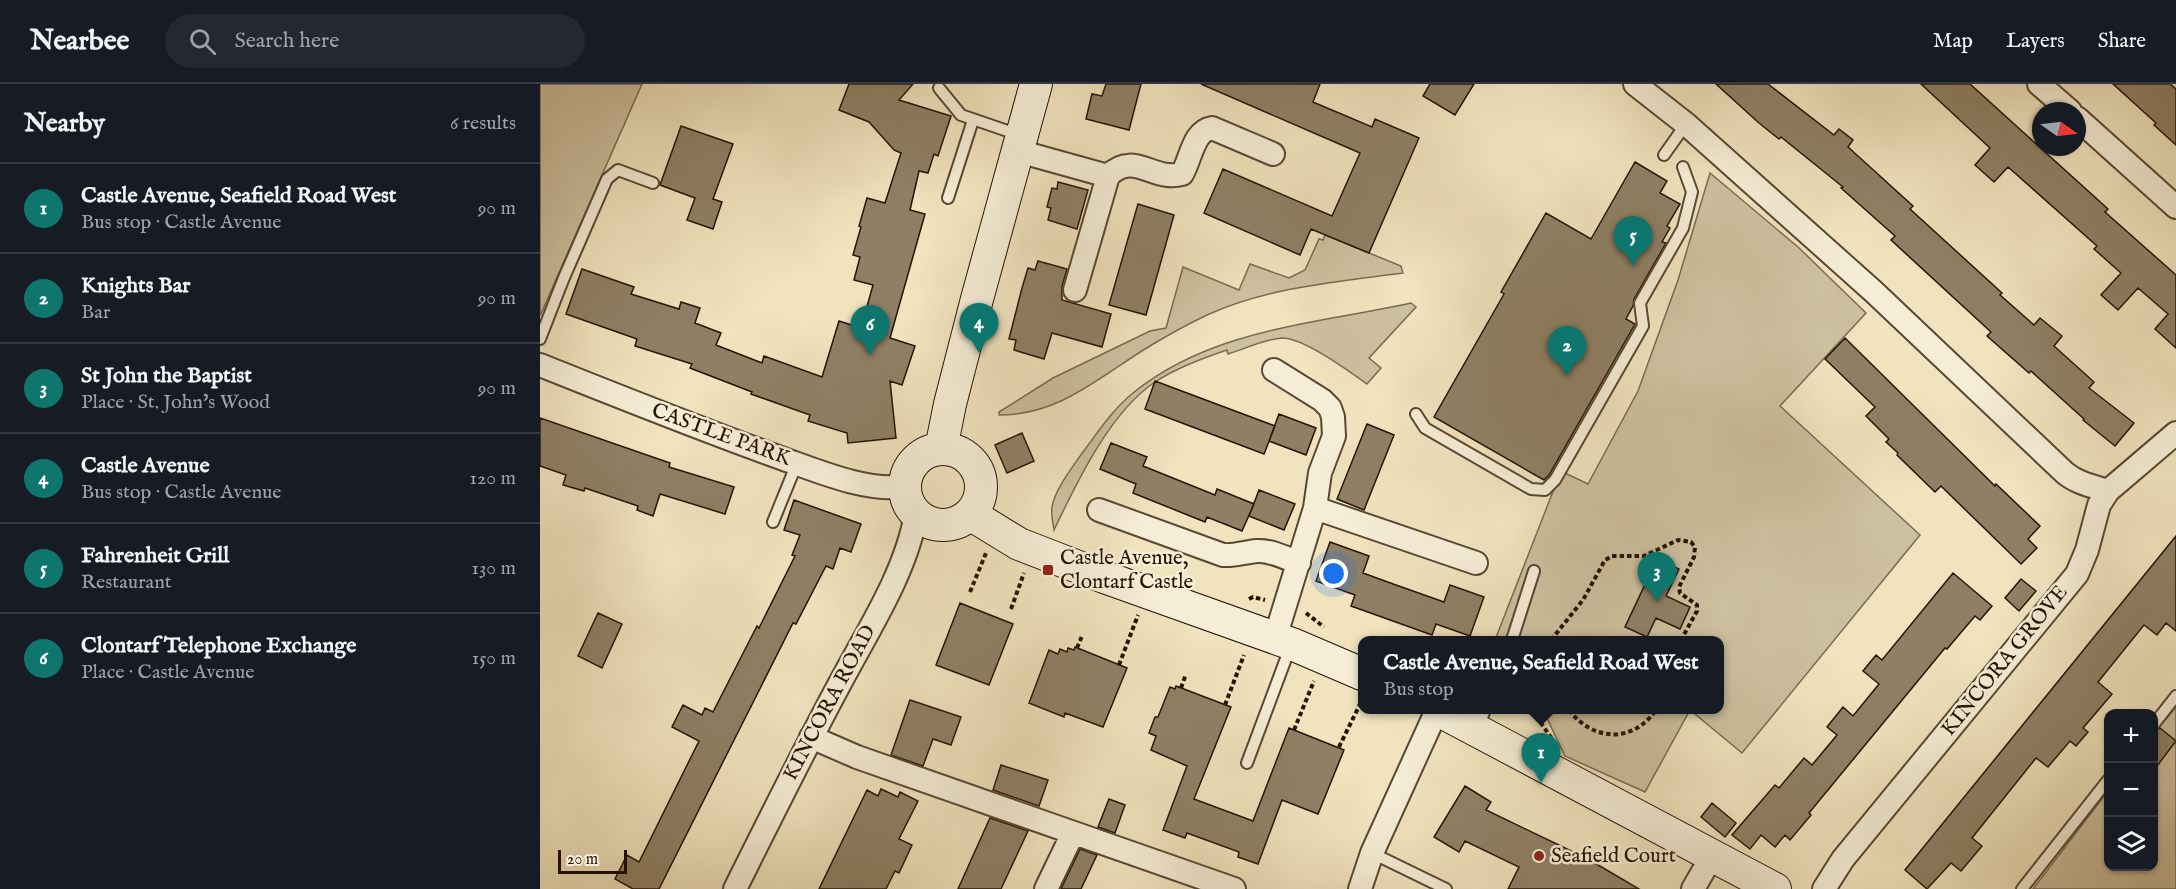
<!DOCTYPE html>
<html lang="en">
<head>
<meta charset="utf-8">
<style>
	:root { --surface:#171b24; --page:#242831; --text:#f1f3f6; --muted:#9ea1a6; --line:#363941; --accent:#0f766e }
	body { margin:0; font-family:"IM FELL English",serif; background:var(--page); color:var(--text) }
	.controls { position:absolute; right:18px; bottom:18px; display:grid; overflow:hidden; border-radius:12px; box-shadow:0 2px 4px #0004 }
	.controls button { width:54px; height:54px; display:grid; place-items:center; padding:0; border:0; border-bottom:2px solid var(--line); background:var(--surface); color:var(--text); font:30px sans-serif }
	.compass { position:absolute; left:1492px; top:18px; width:54px; height:54px; border-radius:50%; background:var(--surface); box-shadow:0 2px 4px #0004; rotate:104deg }
	.scale { position:absolute; left:18px; bottom:15px; width:69px; box-sizing:border-box; padding-left:6px; border:3px solid #251405; border-top:0; font-size:16px; line-height:21px; white-space:nowrap; color:#251405; -webkit-text-stroke:4px #f5edd5; paint-order:stroke }
	.you { position:absolute; left:794px; top:490px; width:21px; height:21px; margin:-15px; border:4px solid #fff; border-radius:50%; background:#1a73e8; box-shadow:0 0 0 9px #1a73e833 }
	.badge { display:grid; place-items:center; width:39px; height:39px; border-radius:50%; background:var(--accent); color:#fff; font-size:20px; font-weight:700 }
	.pin { position:absolute; translate:-50% -50px; filter:drop-shadow(0 2px 3px #0008) }
	.pin::after { content:''; position:absolute; top:32px; width:21px; height:18px; background:inherit; clip-path:polygon(0 0,100% 0,50% 100%) }
	.popup { position:absolute; left:818px; top:552px; width:366px; height:78px; box-sizing:border-box; display:grid; place-content:center; border-radius:12px; background:var(--surface); filter:drop-shadow(0 2px 4px #0005); font-size:20px; white-space:nowrap; color:var(--muted) }
	.popup b { font-size:22px; color:var(--text) }
	.popup::after { content:''; position:absolute; left:50%; top:100%; margin-left:-12px; border:12px solid transparent; border-top-color:var(--surface) }
	.list { margin:0; padding:0; list-style:none }
	h2 { display:flex; justify-content:space-between; align-items:center; height:78px; margin:0; padding:0 24px; font-size:26px }
	h2 small { font-size:20px; font-weight:400; color:var(--muted) }
	.list li { display:grid; grid-template-columns:39px 1fr auto; gap:18px; align-items:center; box-sizing:border-box; height:90px; padding:0 24px; border-top:2px solid var(--line) }
	.list b { display:block; font-size:22px; white-space:nowrap }
	.list p { margin:0; font-size:20px; white-space:nowrap; color:var(--muted) }
	.list em { font-size:20px; font-style:normal; color:var(--muted) }
	.icon { flex:none; width:33px; height:33px; fill:none; stroke:currentColor; stroke-width:2; stroke-linecap:round; stroke-linejoin:round }
	.map { position:relative; flex:none; width:1636px; height:805px; overflow:hidden }
	header { display:flex; align-items:center; gap:36px; box-sizing:border-box; height:84px; padding:0 30px; background:var(--surface); border-bottom:2px solid var(--line) }
	header strong { font-size:28px }
	nav { display:flex; gap:33px; margin-inline-start:auto; font-size:21px }
	.search { width:420px; height:54px; background:var(--page); display:flex; align-items:center; gap:15px; box-sizing:border-box; padding:0 21px; border-radius:33px; color:var(--muted); font-size:22px }
	main { display:flex }
	aside { flex:1; background:var(--surface) }
	.map>svg:first-child { display:block }
	.green { fill:#cdc09f; stroke:#796a52; stroke-width:1.5 }
	.building { fill:#8f8065; stroke:#251405; stroke-width:1.5 }
	.lines { fill:none; stroke-linecap:round; stroke-linejoin:round }
	.lane-casing { stroke:#584833; stroke-width:14 }
	.street-casing { stroke:#584833; stroke-width:26 }
	.secondary-casing { stroke:#251405; stroke-width:34 }
	.path { stroke:#251405; stroke-width:4; stroke-dasharray:4.5 3; stroke-linecap:butt }
	.lane { stroke:#f5edd5; stroke-width:10 }
	.street { stroke:#f5edd5; stroke-width:22 }
	.secondary { stroke:#f5edd5; stroke-width:32 }
	.poi-dot { fill:#8f2418; stroke:#f5edd5; stroke-width:2 }
	.labels { text-anchor:middle; dominant-baseline:central; stroke-width:5; stroke-linejoin:round; paint-order:stroke }
	.street-label { font-size:21px; fill:#251405; stroke:#f5edd5 }
	.poi-label { font-size:21px; fill:#251405; stroke:#f5edd5; text-anchor:start }
</style>
</head>
<body>
<header>
<strong>Nearbee</strong>
<div class="search"><svg class="icon" aria-label="search" viewBox="0 0 24 24"><circle cx="10" cy="10" r="6"/><path d="M15 15l6 6"/></svg>Search here</div>
<nav><a>Map</a><a>Layers</a><a>Share</a></nav>
</header>
<main>
<aside>
<h2>Nearby<small>6 results</small></h2>
<ul class="list">
<li><span class="badge">1</span><div><b>Castle Avenue, Seafield Road West</b><p>Bus stop · Castle Avenue</p></div><em>90 m</em></li>
<li><span class="badge">2</span><div><b>Knights Bar</b><p>Bar</p></div><em>90 m</em></li>
<li><span class="badge">3</span><div><b>St John the Baptist</b><p>Place · St. John's Wood</p></div><em>90 m</em></li>
<li><span class="badge">4</span><div><b>Castle Avenue</b><p>Bus stop · Castle Avenue</p></div><em>120 m</em></li>
<li><span class="badge">5</span><div><b>Fahrenheit Grill</b><p>Restaurant</p></div><em>130 m</em></li>
<li><span class="badge">6</span><div><b>Clontarf Telephone Exchange</b><p>Place · Castle Avenue</p></div><em>150 m</em></li>
</ul>
</aside>
<div class="map">
<svg width="1636" height="805" viewBox="0 0 1636 805">
	<rect width="100%" height="100%" fill="#f0e3be"/>
	<filter id="stains"><feTurbulence type="fractalNoise" baseFrequency=".00333" numOctaves="4"/><feColorMatrix values="0 0 0 0 .2 0 0 0 0 .09 0 0 0 0 .02 0 0 0 .5 -.17"/></filter>
	<radialGradient id="worn" r=".72"><stop offset=".6" stop-color="#630" stop-opacity="0"/><stop offset="1" stop-color="#630" stop-opacity=".3"/></radialGradient>
	<path class="green" d="M0 0H102L0 232Z
		M1170 89 1258 163 1326 229 1240 322 1380 451 1202 669 1150 626 1105 708 1025 672 1003 626H1180V556H955L1021 387 1048 400 1098 307 1138 196Z
		M785 151 861 182 863 189C796 198 729 203 667 231 648 240 628 251 610 262 560 292 521 331 459 331V328L513 294 610 247 626 244 643 183 699 206 710 180 749 194 765 186 779 155 783 156Z
		M871 219 876 223 829 274 841 284 827 300C809 287 764 254 742 254 725 255 705 265 688 270L687 266C663 274 636 284 615 298 570 328 537 398 514 446 513 439 511 431 512 423 514 407 533 382 543 368 558 348 573 325 593 309 672 245 775 240 871 219Z
		M1636 623V805H1493L1568 707V782H1614V649Z"/>
	<path class="building" d="M309 0H373L359 16 411 32 398 72 394 70 388 89 379 87 370 126 385 130 350 254 375 262 362 301 350 297 356 354 308 359 307 349 268 337 270 331 211 310 212 308 150 284 152 280 95 262 97 255 26 230 42 185 94 203 91 210 139 225 141 218 160 224 155 239 181 249 176 261 222 279 224 272 282 293 299 237 321 244 333 201 314 196 320 173 313 171 321 143 319 142 327 114 345 119 361 69 354 66 329 38 299 26Z
		M566 0H601L589 46 546 35 552 10 562 12Z
		M661 0H780L773 18 832 43 835 35 879 54 829 169 771 145 760 171 664 129 683 85 792 132 820 69Z
		M890 0H934L915 31 883 12Z
		M1176 0H1228L1294 51 1299 45 1313 56 1308 63 1373 122 1370 125 1462 209 1460 211 1494 241 1500 234 1522 252 1514 262 1554 298 1549 304 1594 339 1575 362 1543 336 1544 335 1491 287 1489 289 1447 252 1451 248 1351 156 1355 152 1301 104 1303 103 1241 53 1239 55 1219 39Z
		M1381 0H1430L1568 125 1565 128 1636 191V264L1615 245 1628 230 1598 204 1578 226 1561 211 1581 189 1554 165 1557 162 1468 83 1454 98 1435 81 1450 64Z
		M1573 0H1630L1636 5V61L1614 41 1616 39Z
		M141 42 193 60 173 115 182 118 173 145 147 136 155 114 120 101Z
		M1095 78 1127 97 1120 109 1140 120 1127 142 1130 144 1122 158 1126 159 1094 215 1093 222 1086 235 1095 240 1009 391 1004 396 894 333 964 210 961 208 1006 129 1051 155Z
		M518 98 548 106 537 145 508 136 511 124 507 123 512 104 517 105Z
		M598 120 634 131 606 231 569 221Z
		M498 177 527 185 522 202V216L571 230 562 263 512 249 504 275 474 266 476 256 469 255 482 204 488 184 495 186Z
		M1305 254 1455 402 1456 400 1500 442 1488 455 1497 464 1481 480 1401 402 1395 408 1357 371 1358 369 1346 358 1349 355 1326 332 1335 323 1285 275Z
		M615 297 735 342 724 370 605 325Z
		M739 330 776 344 766 371 729 357Z
		M0 334 130 379 129 383 194 403 185 430 120 410 113 432 97 426 98 422 45 404 44 407 23 401 26 391 0 382Z
		M827 340 854 351 824 426 797 415Z
		M482 349 494 377 467 389 455 361Z
		M571 359 607 373 603 382 675 411 677 405 714 420 702 447 667 433 665 438 593 409 596 400 560 385Z
		M719 406 755 420 744 446 709 432Z
		M254 416 321 440 311 468 300 464 293 485 286 482 256 540 253 539 119 805H93L75 795 87 771 99 778 159 657 132 643 143 621 162 631 165 624 173 628 217 542 219 544 255 472 252 471 260 451 244 446Z
		M1636 452V547L1626 539 1617 551 1604 541 1558 598 1572 610 1543 644 1548 648 1536 662 1530 657 1508 683 1496 674 1432 754 1442 762 1421 787 1411 779 1387 805 1365 786Z
		M790 458 829 472 823 489 856 501 904 518 910 501 944 513 930 552 896 540 892 551 811 522 815 511 776 497Z
		M1117 475 1139 485 1126 512 1150 523 1140 545 1116 534 1107 553 1085 543Z
		M1413 489 1452 522 1440 536 1435 532 1407 565 1405 564 1269 729 1271 731 1250 756 1245 751 1235 763 1221 751 1210 765 1192 751 1235 701 1239 704 1264 674 1272 681 1297 651 1287 643 1303 623 1313 632 1339 600 1323 587 1336 571 1342 576Z
		M1481 495 1496 507 1479 527 1465 514Z
		M420 519 473 540 449 601 396 581Z
		M58 529 82 540 62 584 38 572Z
		M535 563 587 584 563 643 525 629 524 633 489 619 509 566 518 570 520 565 527 568 528 564 534 566Z
		M636 602 691 623 654 715 713 737 749 644 804 666 778 730 742 716 718 780 698 773 699 768 647 749 645 754 623 746 647 682 611 666 616 652 609 649 615 633H618L630 603 635 605Z
		M370 616 421 633 411 661 393 655 383 682 351 671Z
		M1620 644 1636 657 1614 686V647Z
		M461 681 508 696 499 722 453 706Z
		M925 702 951 718 946 726 1048 775 1099 805H968L979 783 925 757 919 768 894 753Z
		M341 705 358 713 360 708 378 717 359 755 372 761 359 789 355 787 346 805H279L327 706 338 712Z
		M569 715 585 721 575 749 558 743Z
		M1172 719 1196 739 1185 753 1161 733Z
		M450 734 488 747 461 805H418Z
		M540 765 557 771 541 805H521Z"/>
	<g class="lines">
		<defs>
			<path id="lane" d="M399 4 421 31 479 51
				M1124 71 1146 40
				M408 114 433 36
				M0 255 23 196 67 95 78 86 113 99
				M876 330 885 344 991 405 1005 406 1015 396 1103 242 1100 219 1143 144 1152 108 1143 83
				M233 438 257 379
				M972 556 994 487
				M1614 640 1636 612
				M938 643 945 626
				M707 679 751 561
				M832 769 906 805
				M1482 805 1568 696"/>
			<path id="street" d="M1095 0 1146 40 1334 208 1525 389C1537 399 1552 402 1568 407
				M1499 0 1530 27
				M1537 34 1636 123
				M478 67 568 92 535 206
				M568 92C594 66 613 98 642 90 651 75 653 47 672 44L733 70
				M0 281C80 313 160 345 241 374 275 386 329 409 365 402
				M734 286 782 316 790 324 793 333 794 352 780 389 775 424 735 554
				M775 424 936 479
				M559 426 683 471C695 472 705 468 717 467 731 466 746 474 759 479
				M271 653 317 673 694 805
				M195 805C229 737 263 668 299 601 327 548 366 489 376 430
				M506 805 533 749
				M820 805 832 769 897 626
				M1153 805 1172 772
				M1284 805 1303 775 1537 490 1547 466 1559 421 1568 407 1636 349"/>
			<path id="secondary" d="M401 365 410 320 437 215 496 0
				M365 403a38 38 0 1 1 76 0a38 38 0 1 1-76 0Z
				M430 430 479 460 564 493 752 560 822 590
				M898 626 1235 805"/>
		</defs>
		<use href="#lane" class="lane-casing"/>
		<use href="#street" class="street-casing"/>
		<use href="#secondary" class="secondary-casing"/>
		<path class="path" d="M430 508 446 469
			M709 515 713 513 725 516
			M471 525 484 489
			M766 529 784 543
			M989 555 1072 556
			M1011 556 1043 516 1065 476 1072 472H1104L1138 456 1151 458 1155 463 1154 473 1139 503 1140 509 1157 521V527L1141 556
			M537 564 542 552
			M579 581 598 531
			M641 604 646 590
			M685 621 704 571
			M992 626 1012 655
			M1029 626C1053 657 1092 660 1116 626
			M754 646 774 597
			M799 663 822 616"/>
		<use href="#lane" class="lane"/>
		<use href="#street" class="street"/>
		<use href="#secondary" class="secondary"/>
	</g>
	<g class="poi-dot">
		<rect x="502" y="480" width="12" height="12" rx="3"/>
		<circle cx="999" cy="772" r="6"/>
	</g>
	<g class="labels">
		<g class="street-label">
			<text transform="translate(181 351) rotate(20)">CASTLE PARK</text>
			<text transform="translate(1465 577) rotate(-51)">KINCORA GROVE</text>
			<text transform="translate(290 619) rotate(-62)">KINCORA ROAD</text>
		</g>
		<g class="poi-label">
			<text x="520" y="474">Castle Avenue,<tspan x="520" dy="24">Clontarf Castle</tspan></text>
			<text x="1011" y="772">Seafield Court</text>
		</g>
	</g>
	<rect width="100%" height="100%" filter="url(#stains)"/>
	<rect width="100%" height="100%" fill="url(#worn)"/>
</svg>
<div class="controls">
<button>+</button>
<button>−</button>
<button><svg class="icon" aria-label="layers" viewBox="0 0 24 24"><path d="M12 4l9 5-9 5-9-5zM3 14l9 5 9-5"/></svg></button>
</div>
<svg class="compass" viewBox="-18 -18 36 36"><path d="M0-13l5 13h-10z" fill="#e53935"/><path d="M0 13l5-13h-10z" fill="#9ea1a6"/></svg>
<div class="scale">20 m</div>
<div class="you"></div>
<div class="pin badge" style="left:1001px;top:699px">1</div>
<div class="popup"><b>Castle Avenue, Seafield Road West</b>Bus stop</div>
<div class="pin badge" style="left:1027px;top:292px">2</div>
<div class="pin badge" style="left:1117px;top:518px">3</div>
<div class="pin badge" style="left:439px;top:269px">4</div>
<div class="pin badge" style="left:1093px;top:182px">5</div>
<div class="pin badge" style="left:330px;top:271px">6</div>
</div>
</main>
</body>
</html>
